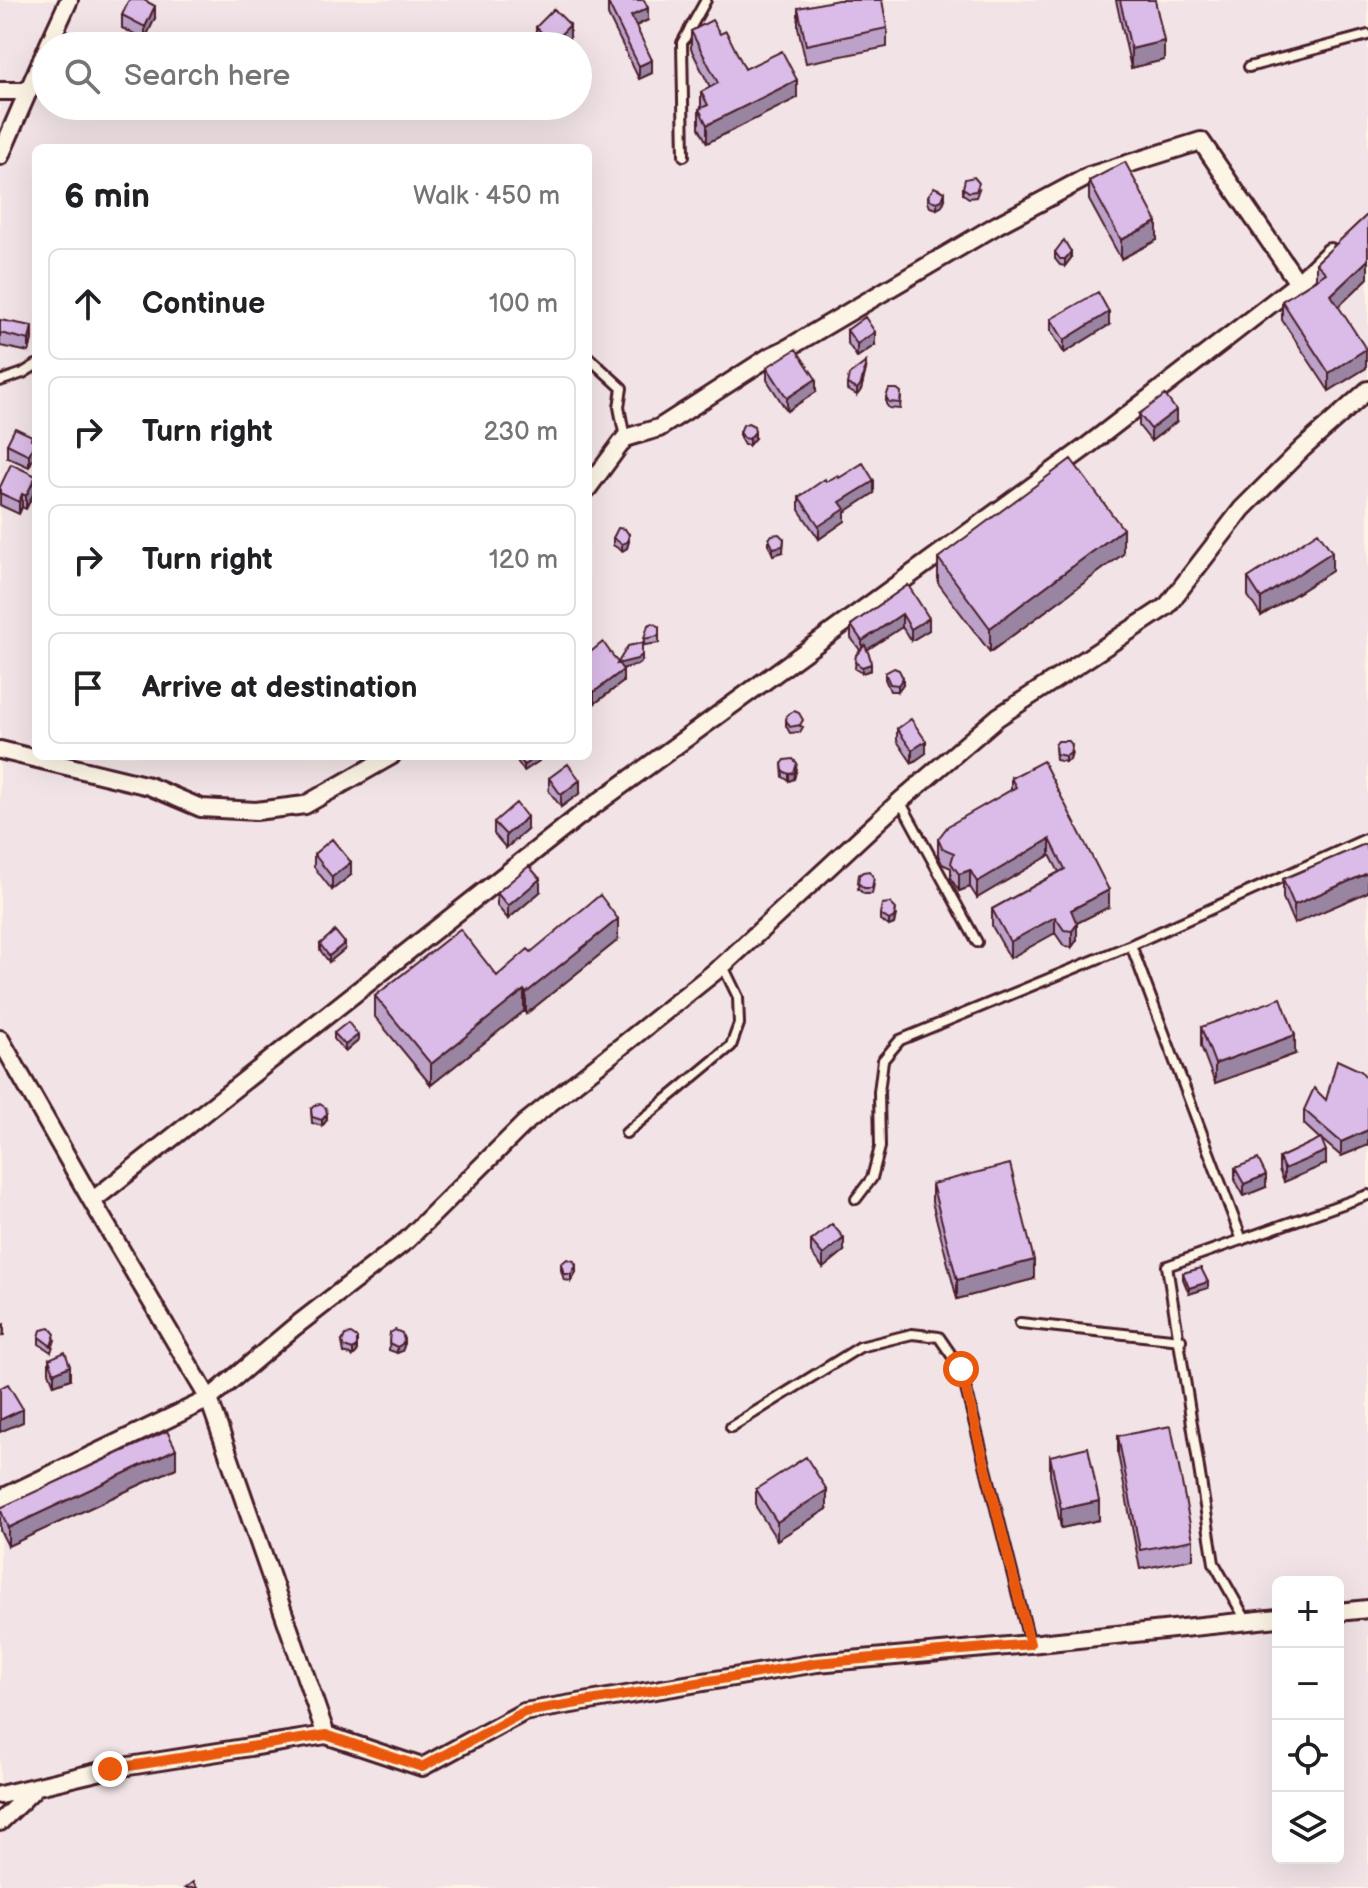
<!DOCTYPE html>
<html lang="en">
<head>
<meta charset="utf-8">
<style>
	:root { --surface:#fff; --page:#f6f6f6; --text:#202124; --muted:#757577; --line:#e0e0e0 }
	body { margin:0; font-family:"Balsamiq Sans",sans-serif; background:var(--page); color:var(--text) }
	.controls { position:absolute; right:24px; bottom:24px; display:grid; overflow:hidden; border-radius:12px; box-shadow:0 8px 32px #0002 }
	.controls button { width:72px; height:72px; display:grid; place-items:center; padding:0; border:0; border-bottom:2px solid var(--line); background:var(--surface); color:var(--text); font:40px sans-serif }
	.stop { position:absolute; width:24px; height:24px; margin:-18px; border:6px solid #ea580c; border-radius:50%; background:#fff }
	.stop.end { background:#ea580c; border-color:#fff; box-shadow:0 2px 8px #0008 }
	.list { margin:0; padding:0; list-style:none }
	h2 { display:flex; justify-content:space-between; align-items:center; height:104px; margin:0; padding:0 32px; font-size:34px }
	h2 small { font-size:26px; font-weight:400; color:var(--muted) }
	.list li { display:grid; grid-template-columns:52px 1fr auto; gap:24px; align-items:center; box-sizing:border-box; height:112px; margin:0 16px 16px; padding:0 16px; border:2px solid var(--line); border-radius:12px }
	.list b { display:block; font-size:30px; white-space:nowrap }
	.list em { font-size:26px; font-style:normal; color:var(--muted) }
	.icon { flex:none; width:44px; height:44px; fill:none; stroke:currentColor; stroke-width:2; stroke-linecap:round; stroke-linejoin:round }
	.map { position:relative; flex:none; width:1368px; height:1888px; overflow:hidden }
	.search { position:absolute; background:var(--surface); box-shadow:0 8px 32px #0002; left:32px; top:32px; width:560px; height:88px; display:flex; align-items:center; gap:20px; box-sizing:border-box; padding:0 28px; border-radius:44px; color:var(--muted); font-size:30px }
	.panel { position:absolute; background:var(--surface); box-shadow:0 8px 32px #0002; left:32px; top:144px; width:560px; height:616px; border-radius:12px }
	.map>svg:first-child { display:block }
	.built { fill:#f2e4e6; fill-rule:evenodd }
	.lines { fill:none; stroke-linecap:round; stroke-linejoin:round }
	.lane-casing { stroke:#4a1f2b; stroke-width:14 }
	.street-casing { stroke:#4a1f2b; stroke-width:22 }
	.lane { stroke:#fcf5e5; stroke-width:8 }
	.street { stroke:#fcf5e5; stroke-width:16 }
	.wall { fill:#bca2c8; stroke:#4a1f2b; stroke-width:2 }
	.shaded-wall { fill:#9984a2; stroke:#4a1f2b; stroke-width:2 }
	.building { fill:#dbbce8; stroke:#4a1f2b; stroke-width:2 }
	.route { stroke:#ea580c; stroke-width:10 }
</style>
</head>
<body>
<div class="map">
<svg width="1368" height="1888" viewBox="0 0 1368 1888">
	<rect width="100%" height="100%" fill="#fcf5e5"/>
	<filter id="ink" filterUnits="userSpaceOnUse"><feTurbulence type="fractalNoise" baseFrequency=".0125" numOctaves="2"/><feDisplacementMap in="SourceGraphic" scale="16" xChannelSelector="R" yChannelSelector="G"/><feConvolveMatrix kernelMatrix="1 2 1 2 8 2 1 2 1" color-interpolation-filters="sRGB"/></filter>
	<g filter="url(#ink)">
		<path class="built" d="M0 0H1368V1888H0ZM46 46H578V106H46ZM36 148H588V756H36ZM1278 1582H1338V1858H1278Z"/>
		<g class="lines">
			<defs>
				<path id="lane" d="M1249 67 1368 35
					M684 156 682 43 706 0
					M588 357 622 388 619 407 625 438
					M0 381 23 373 36 365
					M900 801 977 942
					M1131 945 1242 1240
					M626 1133 731 1046 739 1024 738 997 723 966
					M856 1199 872 1178 880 1147 879 1092 883 1060 900 1040 1131 945 1368 838
					M1020 1323 1181 1340
					M731 1427 860 1347 912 1334 939 1337 961 1369 1030 1644
					M1246 1620 1214 1563 1167 1266 1368 1195"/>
				<path id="street" d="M48 46 69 0
					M0 91H27
					M0 156 46 50
					M588 488 625 438 659 428 769 357 788 348 997 225 1089 176 1201 141 1298 283
					M0 750 149 786 201 808 256 811 305 805 391 756
					M0 1039 92 1201 209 1399 326 1735
					M92 1201 578 817 1086 447 1298 283 1330 252
					M0 1499 209 1399 293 1328 407 1240 525 1123 722 966 900 801 998 717 1167 606 1242 509 1302 449 1368 390
					M1338 1612 1368 1609
					M0 1795 110 1769 326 1735 422 1767 524 1712 817 1663 1030 1644 1278 1618
					M0 1822 36 1787"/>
			</defs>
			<use href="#lane" class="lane-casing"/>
			<use href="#street" class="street-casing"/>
			<use href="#lane" class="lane"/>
			<use href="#street" class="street"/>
		</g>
		<path class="wall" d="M1116 0H1155L1164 60 1131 68Z
			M608 3 648 20 636 26 652 73 639 79 608 15Z
			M798 8 887 28V47L806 63 798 27Z
			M122 15 155 18 145 39 122 28Z
			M536 27 570 37 561 46H543L536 39Z
			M691 31 720 34 745 69 797 98 707 143 699 128V109H701V92L710 87 691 49Z
			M1089 181 1157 240 1121 259 1089 200Z
			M963 188 979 189 976 197 969 198 963 194Z
			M928 196 945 199 942 206 937 209 930 207 928 202Z
			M1368 214V278L1338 307 1366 368 1329 391 1282 320V301L1316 279V263Z
			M1055 252 1071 258 1065 266 1060 265 1055 259Z
			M1051 319 1109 325 1064 353 1051 331Z
			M0 322 32 339 29 352 0 346Z
			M847 330 875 345 857 357 847 342Z
			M767 367 816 392 787 411 767 380Z
			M866 369 861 390 857 395 847 390V384Z
			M886 397 901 398 900 409 889 408 886 404Z
			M1139 414 1176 422 1151 441 1139 426Z
			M740 432 755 438 749 445H744L740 438Z
			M32 440 35 454 29 467 7 457V444Z
			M839 478 874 493 845 512V521L819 539 799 510V497L826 482Z
			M0 487 36 488 26 509 22 507 19 514 0 505Z
			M613 538 629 541 627 548 622 551 613 545Z
			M769 539 783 552 773 555 769 546Z
			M1123 554 990 652 938 583V558Z
			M1332 571 1261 616 1248 596V578Z
			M908 585 929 630 911 641 902 627 867 650 871 670 862 673 855 669 856 655 860 650 851 638V625Z
			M659 627V643L644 645V639Z
			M588 654 618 662 642 661 637 665 622 669 623 682 594 704 588 695Z
			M885 673 903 684 898 691H890L885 679Z
			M786 720 803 727 800 732 790 733 786 726Z
			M897 729 926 753 912 763 897 741Z
			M1055 745 1072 752 1070 760 1065 762 1056 760Z
			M515 756H539V761L524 771 515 758Z
			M782 764 797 769 794 779 789 781 783 777Z
			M549 778 580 793 561 807 549 791Z
			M1011 778 1109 907 1077 923V940L1072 947 1064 946 1055 933 1010 958 992 926V909L1059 872 1050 855 977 898 970 887 959 891 951 879V868L942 864 938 855V839L1011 790Z
			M494 822 527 830 506 848 494 834Z
			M1365 844 1294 924 1283 898V879Z
			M314 854 351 875 332 890 314 867Z
			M859 875 874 884 872 894H864L858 889Z
			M540 892 508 919 497 906V893Z
			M880 914 896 915 894 924 889 926 880 920Z
			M618 940 526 1014 524 1011 431 1085 375 1017V996L497 976 531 952Z
			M320 944 345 949 329 962 320 950Z
			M1201 1027 1295 1054 1215 1083 1201 1046Z
			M334 1033 358 1041 345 1052 334 1039Z
			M1368 1080V1145L1341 1156 1321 1139 1326 1164 1284 1182 1279 1170V1158L1320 1139 1304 1124V1110Z
			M311 1109 327 1120 322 1126 312 1123Z
			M1235 1168 1266 1187 1244 1196 1235 1180Z
			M932 1184 1034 1279 957 1299 932 1202Z
			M811 1241 844 1251 823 1268 811 1253Z
			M561 1264 576 1272 571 1281 564 1280 561 1270Z
			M1183 1273 1208 1288 1189 1294 1183 1279Z
			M390 1333 404 1346 402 1351 397 1353 389 1350Z
			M39 1337 55 1340 51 1352 39 1344Z
			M342 1342 357 1352 353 1356 344 1353Z
			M49 1359 70 1379 54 1385 49 1372Z
			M1118 1436 1193 1540V1559L1140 1569 1118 1454Z
			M1050 1456 1099 1520 1061 1528 1050 1475Z
			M176 1468 8 1546 0 1530V1508Z
			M756 1489 827 1509 777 1540 756 1507Z"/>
		<path class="shaded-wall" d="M155 6V18L145 39V27Z
			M648 8V20L631 28V16Z
			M570 25V37L561 46H552V43Z
			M1164 41V60L1131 68V49Z
			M652 60V73L639 79V66Z
			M797 80V98L707 143V125Z
			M945 192V199L942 206 937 209V202Z
			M1157 222V240L1121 259V240Z
			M1071 252V258L1065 266V259Z
			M1368 260V278L1331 314V295Z
			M1109 312V325L1064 353V340Z
			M32 326V339L29 352V340Z
			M875 332V345L857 357V344Z
			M1366 349V368L1329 391V373Z
			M866 362V369L861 390 857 395V389Z
			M816 379V392L787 411V398Z
			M1176 410V422L1151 441V429Z
			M755 432V438L749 445V439Z
			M32 436V448L35 441V454L29 467V455Z
			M36 476V488L26 509V496Z
			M874 481V493L845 512V521L819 539V526L840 502Z
			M22 494V507L19 514V502Z
			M1123 529V554L990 652V628Z
			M629 535V541L627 548 622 551V544Z
			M784 539 783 552 773 555V548Z
			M1332 552V571L1261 616V598Z
			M902 614V627L862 653V641Z
			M929 618V630L911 641V629Z
			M642 643V661L637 665 617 670V664Z
			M871 664V670L862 673V667Z
			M623 670V682L594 704V692Z
			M903 678V684L898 691V685Z
			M926 741V753L912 763V750Z
			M1072 745 1070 760 1065 762V756Z
			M537 756H539V761L524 771V765Z
			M797 763 794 779 789 781V774Z
			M580 780V793L561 807V795Z
			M527 817V830L506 848V835Z
			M1050 839V855L977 898V882Z
			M351 862V875L332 890V877Z
			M970 870V887L959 891V874Z
			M1368 873V892L1294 924V905Z
			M540 879V892L508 919V906Z
			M1109 890V907L1071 926V910Z
			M896 909 894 924 889 926V920Z
			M1055 917V933L1010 958V942Z
			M618 919V940L526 1014V993Z
			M1077 924V940L1072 947V931Z
			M345 943V949L329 962V956Z
			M524 990V1011L431 1085V1064Z
			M358 1035V1041L345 1052V1045Z
			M1295 1035V1054L1215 1083V1064Z
			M327 1114V1120L322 1126V1120Z
			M1368 1130V1145L1341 1156V1142Z
			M1326 1151V1164L1284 1182V1169Z
			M1266 1175V1187L1244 1196V1184Z
			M844 1238V1251L823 1268V1255Z
			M1034 1260V1279L957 1299V1280Z
			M576 1266V1272L571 1281V1274Z
			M1208 1282V1288L1189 1294V1288Z
			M4 1324V1335L0 1337V1326Z
			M404 1340V1346L402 1351 397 1353V1347Z
			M357 1346V1352L353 1356V1350Z
			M70 1366V1379L54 1385V1373Z
			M23 1409V1422L0 1432V1420Z
			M176 1449V1468L8 1546V1528Z
			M827 1490V1509L777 1540V1522Z
			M1099 1501V1520L1061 1528V1509Z"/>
		<path class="building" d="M129 0H144L155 6 145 27 122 15Z
			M614 0H644L648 8 631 16 652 60 639 66 608 3Z
			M838 0H882L887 28 806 45 798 8Z
			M1120 0H1155L1164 41 1131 49Z
			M554 9 570 25 552 43 536 27Z
			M712 20 720 34 726 31 745 69 782 51 797 80 707 125 699 109 708 105 701 92 718 83 691 31Z
			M1125 162 1157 222 1121 240 1089 181Z
			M974 177 979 183 976 191 969 192 963 188 965 179Z
			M934 187 945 192 942 200 937 202 930 200 928 196Z
			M1368 214V260L1331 295 1366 349 1329 373 1282 301 1326 273 1316 263Z
			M1064 240 1071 252 1065 259H1060L1055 252Z
			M1098 292 1109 312 1064 340 1051 319Z
			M865 317 875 332 857 344 847 330Z
			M0 320 32 326 29 340 0 333Z
			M796 349 816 379 787 398 767 367Z
			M866 362 861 384 857 389 847 384 849 375Z
			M889 389H897L901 392 900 403 889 402 886 397Z
			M1165 395 1176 410 1151 429 1139 414Z
			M748 423 754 426 755 432 749 439 744 438 740 432 743 425Z
			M15 428 32 436 31 439 35 441 29 455 7 444Z
			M1071 459 1123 529 990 628 938 558Z
			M863 463 874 481 840 502 845 509 819 526 799 497 825 479 826 482 838 475 839 478Z
			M11 464 36 476 26 496 22 494 19 502 0 493V487Z
			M618 528 625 529 629 535 627 542 622 544 613 538Z
			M1318 532 1332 552 1261 598 1248 578Z
			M779 534 784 539 783 546 773 548 769 539 772 535Z
			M908 585 929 618 911 629 902 614 862 641 851 625Z
			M653 623 659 627V636L644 639 648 625Z
			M603 642 623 670 594 692 588 683V654Z
			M642 643V655L637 659 617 664 628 646Z
			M865 645 870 657 871 664 862 667 855 662 856 655Z
			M894 668 899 670 903 678 898 685 890 684 885 673Z
			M794 711 799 713 803 720 800 725 790 727 786 720 787 715Z
			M911 719 926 741 912 750 897 729Z
			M1058 741H1069L1072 745 1070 754 1065 756 1056 754 1055 745Z
			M518 756H537L524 765Z
			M793 759 797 763 794 773 789 774 783 771 782 764 785 760Z
			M1043 761 1109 890 1071 910 1077 924 1072 931 1064 930 1055 917 1010 942 992 909 1065 869 1050 839 977 882 970 870 959 874 951 863 954 853 942 848 938 839 948 826 1016 787 1011 778Z
			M568 764 580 780 561 795 549 778Z
			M516 803 527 817 506 835 494 822Z
			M332 839 351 862 332 877 314 854Z
			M1365 844 1368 851V873L1294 905 1283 879Z
			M529 866 540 879 508 906 497 893Z
			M869 871 874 878 872 888H864L858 883 859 875 863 872Z
			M600 895 618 919 526 993 524 990 431 1064 375 996 460 929 497 976 528 949 531 952Z
			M890 903 896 909 894 917 889 920 880 914 882 904Z
			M335 931 345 943 329 956 320 944Z
			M1281 998 1295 1035 1215 1064 1201 1027Z
			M348 1022 358 1035 345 1045 334 1033Z
			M1337 1060 1361 1071 1368 1080V1130L1341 1142 1304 1110 1314 1088 1326 1100Z
			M320 1104 326 1108 327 1114 322 1120 312 1117 311 1109 315 1105Z
			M1321 1138 1326 1151 1284 1169 1279 1158Z
			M1258 1159 1266 1175 1244 1184 1235 1168Z
			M1010 1164 1034 1260 957 1280 932 1184Z
			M832 1224 844 1238 823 1255 811 1241Z
			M567 1259 574 1261 576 1266 571 1274H564L561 1264Z
			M1201 1268 1208 1282 1189 1288 1183 1273Z
			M50 1328 55 1334 51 1346 39 1337 41 1330Z
			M395 1330 402 1333 404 1340 402 1344 397 1347 389 1343 390 1333Z
			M351 1334 357 1338V1346L353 1350 344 1347 342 1342 345 1335Z
			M65 1352 70 1366 54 1373 49 1359Z
			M8 1384 23 1409 0 1420V1388Z
			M1171 1426 1193 1540 1140 1550 1118 1436Z
			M167 1431 176 1449 8 1528 0 1508Z
			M1088 1447 1099 1501 1061 1509 1050 1456Z
			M806 1457 827 1490 777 1522 756 1489Z
			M193 1882 197 1888H185Z"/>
	</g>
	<g class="lines" filter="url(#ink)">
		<path class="route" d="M110 1769 326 1735 422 1767 524 1712 817 1663 1030 1644 961 1369"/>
	</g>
</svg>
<div class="controls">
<button>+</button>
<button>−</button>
<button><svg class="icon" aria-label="locate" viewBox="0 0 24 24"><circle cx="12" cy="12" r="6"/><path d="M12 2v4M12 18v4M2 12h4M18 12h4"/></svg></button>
<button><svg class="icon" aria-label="layers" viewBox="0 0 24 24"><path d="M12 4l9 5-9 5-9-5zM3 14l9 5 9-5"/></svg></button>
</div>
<div class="stop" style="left:961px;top:1369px"></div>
<div class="stop end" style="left:110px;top:1769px"></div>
<div class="search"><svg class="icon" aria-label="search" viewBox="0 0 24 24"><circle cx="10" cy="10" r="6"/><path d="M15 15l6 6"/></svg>Search here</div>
<section class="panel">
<h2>6 min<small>Walk · 450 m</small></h2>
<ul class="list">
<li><svg class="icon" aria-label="ahead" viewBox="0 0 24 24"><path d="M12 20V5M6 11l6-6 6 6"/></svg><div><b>Continue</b></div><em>100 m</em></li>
<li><svg class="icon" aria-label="right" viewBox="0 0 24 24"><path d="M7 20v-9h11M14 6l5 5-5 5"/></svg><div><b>Turn right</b></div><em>230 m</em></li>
<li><svg class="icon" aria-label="right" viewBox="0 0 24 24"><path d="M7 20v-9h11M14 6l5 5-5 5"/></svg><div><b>Turn right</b></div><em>120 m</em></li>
<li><svg class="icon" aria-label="arrive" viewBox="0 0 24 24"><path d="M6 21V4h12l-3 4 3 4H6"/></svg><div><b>Arrive at destination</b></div></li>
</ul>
</section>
</div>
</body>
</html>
